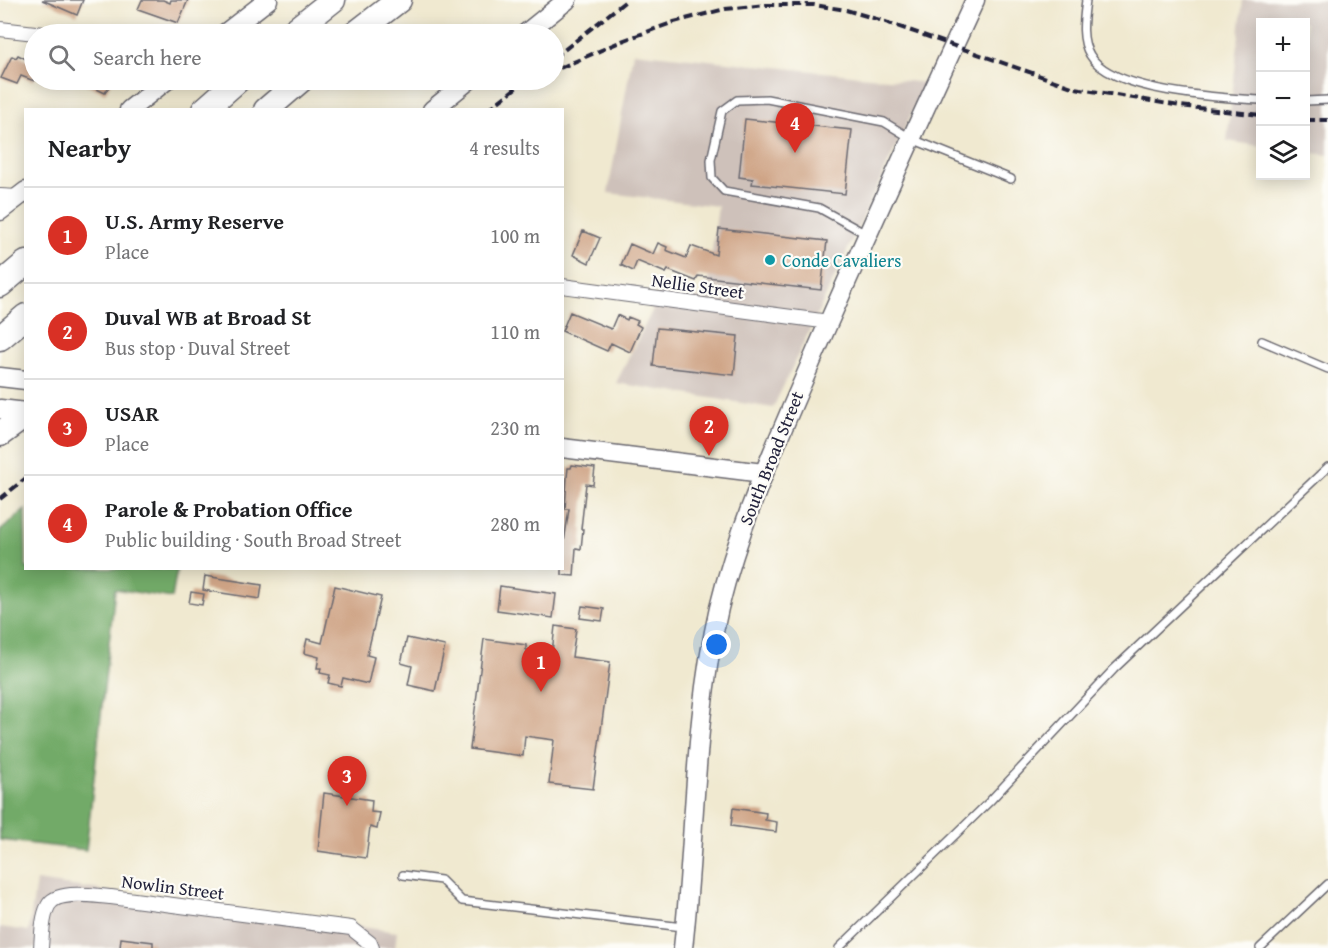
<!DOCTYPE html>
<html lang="en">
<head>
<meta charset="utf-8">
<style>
	:root { --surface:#fff; --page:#f6f6f6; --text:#202124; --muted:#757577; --line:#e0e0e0; --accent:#d93025 }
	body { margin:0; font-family:"Gentium Book Plus",serif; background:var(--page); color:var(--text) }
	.controls { position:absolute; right:18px; top:18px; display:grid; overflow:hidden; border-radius:0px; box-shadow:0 3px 15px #0003 }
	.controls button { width:54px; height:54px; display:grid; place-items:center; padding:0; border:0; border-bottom:2px solid var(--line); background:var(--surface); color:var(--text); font:30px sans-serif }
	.you { position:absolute; left:717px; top:645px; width:21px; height:21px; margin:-15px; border:4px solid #fff; border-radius:50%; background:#1a73e8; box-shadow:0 0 0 9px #1a73e833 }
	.badge { display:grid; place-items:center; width:39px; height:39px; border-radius:50%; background:var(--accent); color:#fff; font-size:20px; font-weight:700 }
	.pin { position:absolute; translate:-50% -50px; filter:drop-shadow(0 2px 3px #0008) }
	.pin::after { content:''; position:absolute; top:32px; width:21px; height:18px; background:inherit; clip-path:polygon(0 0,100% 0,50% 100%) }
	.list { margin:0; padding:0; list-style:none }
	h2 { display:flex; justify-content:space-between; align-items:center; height:78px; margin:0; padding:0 24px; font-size:26px }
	h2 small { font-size:20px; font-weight:400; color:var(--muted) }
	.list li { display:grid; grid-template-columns:39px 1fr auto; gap:18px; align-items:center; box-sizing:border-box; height:96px; padding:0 24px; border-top:2px solid var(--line) }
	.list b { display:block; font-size:22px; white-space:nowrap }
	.list p { margin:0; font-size:20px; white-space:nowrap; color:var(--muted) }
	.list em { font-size:20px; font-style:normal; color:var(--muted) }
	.icon { flex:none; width:33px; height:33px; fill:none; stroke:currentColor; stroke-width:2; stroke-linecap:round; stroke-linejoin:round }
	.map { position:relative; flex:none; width:1328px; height:948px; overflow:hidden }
	.search { position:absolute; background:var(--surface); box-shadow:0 3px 15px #0003; left:24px; top:24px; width:540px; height:66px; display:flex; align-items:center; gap:15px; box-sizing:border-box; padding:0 21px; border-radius:33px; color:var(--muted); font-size:22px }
	.panel { position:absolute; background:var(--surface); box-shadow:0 3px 15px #0003; left:24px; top:108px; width:540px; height:462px; border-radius:0px }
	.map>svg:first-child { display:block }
	.industrial { fill:#cec1ba }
	.forest { fill:#72aa67; stroke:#4a6651; stroke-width:1.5 }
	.building { fill:#cfa486 }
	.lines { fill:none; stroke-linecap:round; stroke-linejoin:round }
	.lane-casing { stroke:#6a686f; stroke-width:10 }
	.street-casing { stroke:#6a686f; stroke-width:16 }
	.secondary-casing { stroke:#6a686f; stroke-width:21 }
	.highway-casing { stroke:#6a686f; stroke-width:27 }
	.lane { stroke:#fff; stroke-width:7 }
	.street { stroke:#fff; stroke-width:14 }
	.secondary { stroke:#fff; stroke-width:18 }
	.highway { stroke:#fff; stroke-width:24 }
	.rail { stroke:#22223b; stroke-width:4; stroke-dasharray:9 4.5; stroke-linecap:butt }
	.culture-dot { fill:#0f9aa8; stroke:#fdfcf7; stroke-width:2 }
	.labels { text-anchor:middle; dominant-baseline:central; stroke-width:4.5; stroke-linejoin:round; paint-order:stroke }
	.culture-label { font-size:18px; fill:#0d838f; stroke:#fdfcf7; text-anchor:start }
	.street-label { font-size:18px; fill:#22223b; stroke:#fdfcf7 }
</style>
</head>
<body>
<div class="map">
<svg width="1328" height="948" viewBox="0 0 1328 948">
	<rect width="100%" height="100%" fill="#fdfcf7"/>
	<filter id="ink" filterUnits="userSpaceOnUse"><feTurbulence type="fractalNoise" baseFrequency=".0167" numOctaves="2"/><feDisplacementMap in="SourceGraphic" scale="12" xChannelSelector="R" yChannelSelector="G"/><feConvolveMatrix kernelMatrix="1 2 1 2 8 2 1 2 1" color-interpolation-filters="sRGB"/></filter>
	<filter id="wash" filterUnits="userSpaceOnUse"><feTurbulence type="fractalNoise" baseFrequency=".008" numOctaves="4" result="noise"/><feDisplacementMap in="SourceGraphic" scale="24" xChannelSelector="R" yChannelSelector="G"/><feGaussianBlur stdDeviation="1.35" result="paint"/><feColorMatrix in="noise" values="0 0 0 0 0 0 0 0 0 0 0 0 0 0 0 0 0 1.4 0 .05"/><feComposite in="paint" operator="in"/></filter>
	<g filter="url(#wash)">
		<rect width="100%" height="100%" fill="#f0e9d0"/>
		<path class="industrial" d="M1243 0H1328V155L1306 152V22H1260V146L1227 141Z
			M633 52 926 83 773 408 616 383 661 293 706 298 718 206 608 193Z
			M36 881 397 932 395 948H0V927L29 931Z"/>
		<path class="forest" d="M25 510 26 568 177 569 172 598 115 589 86 850 0 840V531Z"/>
		<g id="blocks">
			<path class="building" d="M42 0H83L77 15Z
				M142 0H163L170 3 171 0H188L178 23 138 9Z
				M18 55 34 63V81L21 76 17 84 1 78 12 56 16 58Z
				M78 80H113L105 93Z
				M745 119 852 130 845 194 752 184 753 179 739 177Z
				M719 229 827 241 821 290 698 276 696 281 668 270 666 273 637 261 633 271 621 265 630 244 653 254 658 243 667 247 666 250 686 258 691 246 716 255Z
				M583 231 600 238 589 263 573 255Z
				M570 312 611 329 617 315 627 320 628 317 638 321 636 324 641 327 630 352 611 343 607 351 562 331Z
				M657 328 738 336 734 375 653 366Z
				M572 465 595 468 593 485 586 484 581 529H583L581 549 576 548 574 576 562 575V555L569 509H565L567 477 568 468H571Z
				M205 576 262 585 260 599 203 590Z
				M335 586 381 597 367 655 374 657 368 684 343 678 341 686 328 683 330 675 320 673 321 668H317L319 657 304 653 307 639 322 643Z
				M500 586 556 594 553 618 497 610Z
				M191 592 204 594 202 605 189 603Z
				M582 606 604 609 602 621 580 618Z
				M555 626 576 629 572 657 610 662 593 789 549 784 554 740 525 736 523 756 470 749 484 639 526 645V650L552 653Z
				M407 638 445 646 435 691 408 685 412 666 401 663Z
				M324 793 372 800 371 812 380 813 377 829 370 827 366 858 318 851Z
				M733 808 766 813 765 820 777 822 776 832 731 826Z
				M121 938 153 942V948H120Z"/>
		</g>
	</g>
	<g filter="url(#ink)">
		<use href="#blocks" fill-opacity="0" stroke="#6a686f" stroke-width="1.5"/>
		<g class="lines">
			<defs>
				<path id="lane" d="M1086 0C1084 17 1080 39 1090 55 1111 92 1220 98 1260 100
					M1306 101 1328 100
					M866 234 819 208 724 191 712 178 711 160 722 111 737 100 767 99 884 122 912 139 1011 179
					M1262 341 1328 369
					M403 875 441 880 462 901 683 927
					M839 948 989 802 1114 669 1328 467
					M1260 948 1328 884"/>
				<path id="street" d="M0 29 44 34
					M0 196 18 197
					M562 286 829 322
					M41 948C42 934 42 918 48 906 56 889 95 896 111 897L351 928 370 943 372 948"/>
				<path id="secondary" d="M224 34 268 0
					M525 34 567 0
					M129 110 167 80
					M432 110 469 80
					M0 211 26 191
					M0 377 26 380
					M0 409 26 412
					M562 448 763 473
					M683 948C696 834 693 720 719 608 740 521 778 440 813 358 865 238 920 119 975 0"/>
				<path id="highway" d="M290 34 333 0
					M355 34 399 0
					M204 110 238 80
					M266 110 301 80
					M0 285 26 263
					M0 338 26 316
					M0 434 26 415"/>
			</defs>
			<use href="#lane" class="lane-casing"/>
			<use href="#street" class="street-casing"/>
			<use href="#secondary" class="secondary-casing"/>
			<use href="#highway" class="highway-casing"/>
			<use href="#lane" class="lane"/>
			<use href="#street" class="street"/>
			<use href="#secondary" class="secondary"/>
			<use href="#highway" class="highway"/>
			<path class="rail" d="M554 58 627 0
				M560 68 622 41 674 22 725 9 766 5H814L846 10 880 20 1075 88 1180 106 1260 115
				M488 110 526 80
				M1306 120H1328
				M0 499 26 478"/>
		</g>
	</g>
	<circle class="culture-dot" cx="770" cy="260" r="6"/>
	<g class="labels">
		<g class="culture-label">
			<text x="782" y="260">Conde Cavaliers</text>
		</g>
		<g class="street-label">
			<text transform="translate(698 286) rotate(8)">Nellie Street</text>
			<text transform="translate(771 458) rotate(-68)">South Broad Street</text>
			<text transform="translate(173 887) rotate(7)">Nowlin Street</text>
		</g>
	</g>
</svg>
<div class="controls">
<button>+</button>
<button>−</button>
<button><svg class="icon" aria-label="layers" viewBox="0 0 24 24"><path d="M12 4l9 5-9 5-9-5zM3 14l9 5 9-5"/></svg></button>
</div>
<div class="you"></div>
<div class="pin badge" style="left:541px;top:692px">1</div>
<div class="pin badge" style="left:709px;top:456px">2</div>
<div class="pin badge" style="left:347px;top:806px">3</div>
<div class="pin badge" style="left:795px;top:153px">4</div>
<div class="search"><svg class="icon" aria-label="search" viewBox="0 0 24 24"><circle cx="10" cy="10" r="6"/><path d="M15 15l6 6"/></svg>Search here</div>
<section class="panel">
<h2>Nearby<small>4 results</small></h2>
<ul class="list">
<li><span class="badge">1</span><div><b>U.S. Army Reserve</b><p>Place</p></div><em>100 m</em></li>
<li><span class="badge">2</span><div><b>Duval WB at Broad St</b><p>Bus stop · Duval Street</p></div><em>110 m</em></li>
<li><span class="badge">3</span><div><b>USAR</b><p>Place</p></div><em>230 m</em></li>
<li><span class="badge">4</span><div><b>Parole &amp; Probation Office</b><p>Public building · South Broad Street</p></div><em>280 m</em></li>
</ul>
</section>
</div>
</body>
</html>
